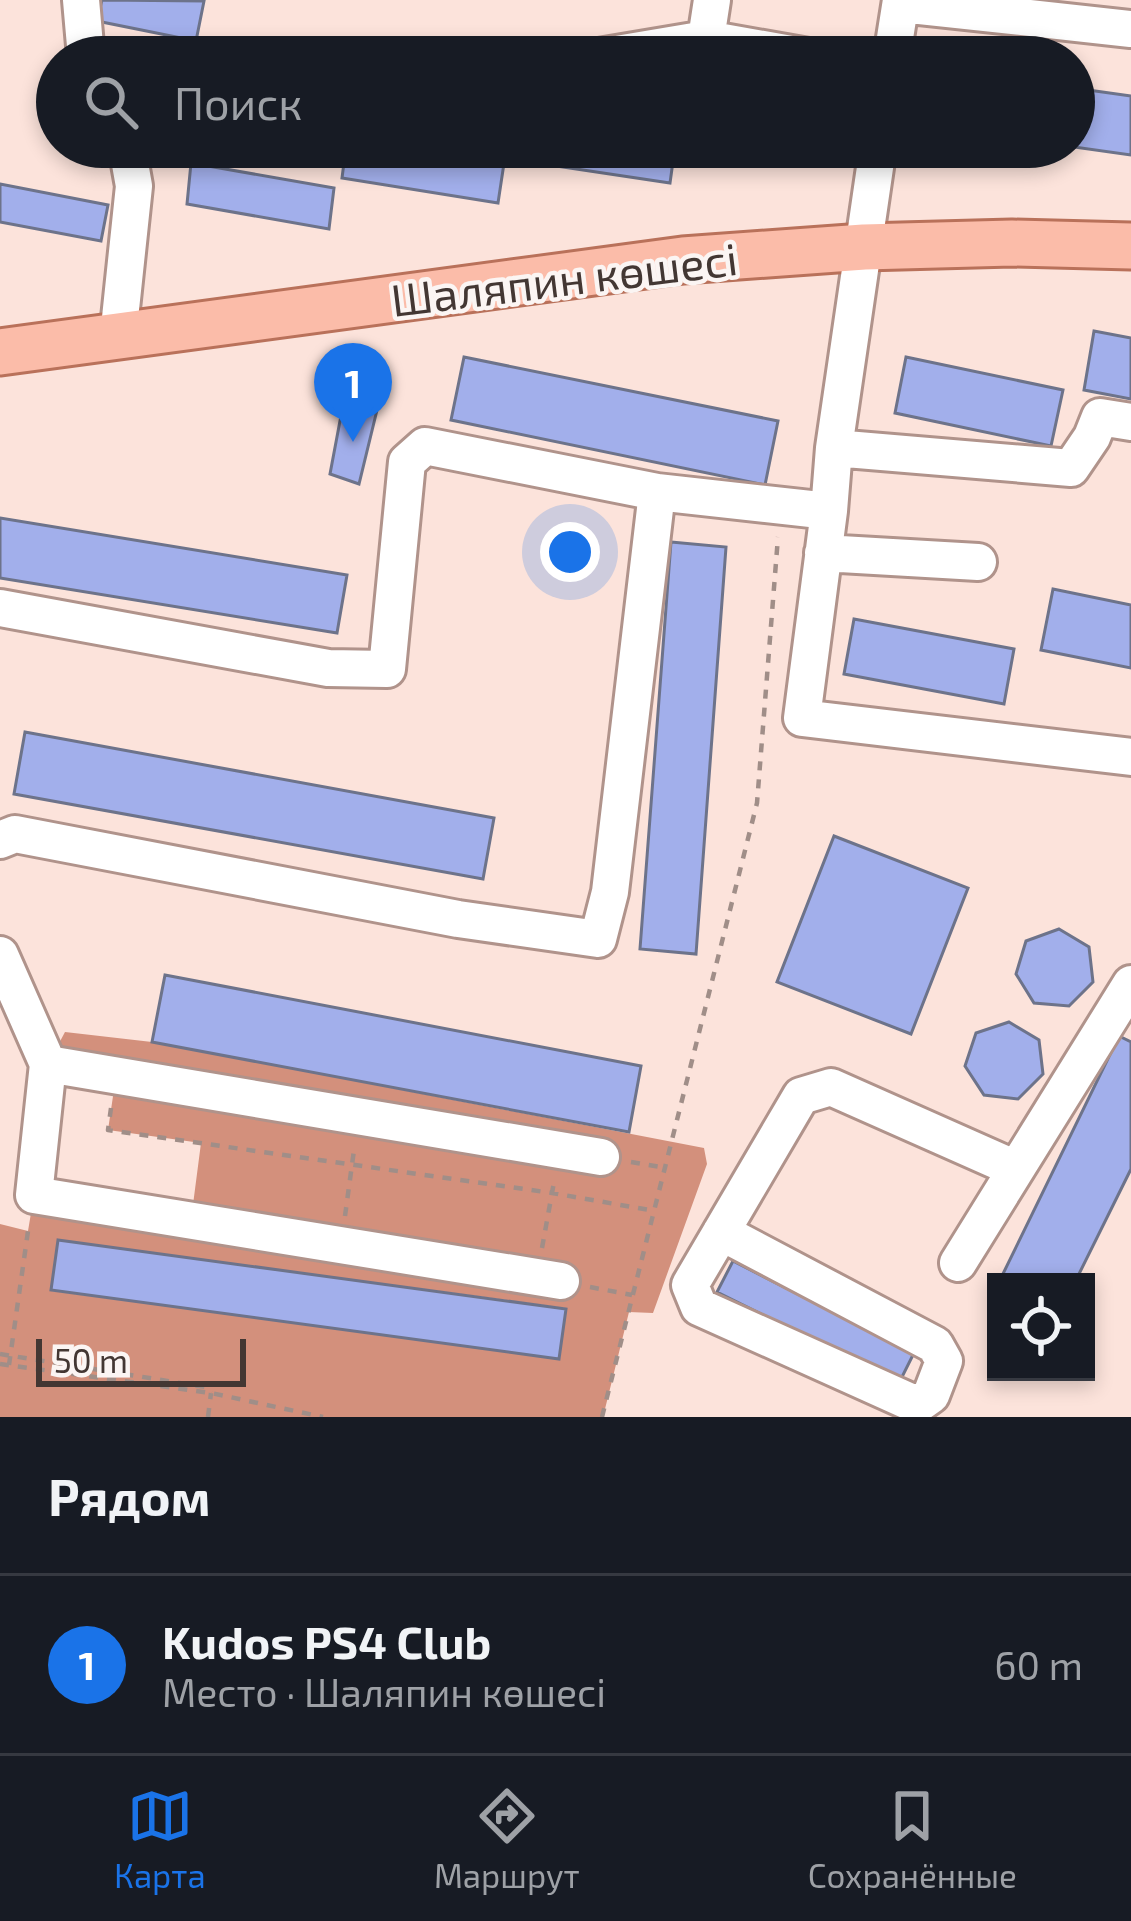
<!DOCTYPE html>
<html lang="ru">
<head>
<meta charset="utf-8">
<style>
	:root { --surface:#171b24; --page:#242831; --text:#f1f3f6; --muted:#9ea1a6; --line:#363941; --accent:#1a73e8 }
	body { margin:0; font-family:"Exo 2",sans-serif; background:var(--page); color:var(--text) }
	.controls { position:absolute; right:36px; bottom:36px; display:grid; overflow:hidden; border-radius:0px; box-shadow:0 6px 18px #0003 }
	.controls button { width:108px; height:108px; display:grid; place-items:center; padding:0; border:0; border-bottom:3px solid var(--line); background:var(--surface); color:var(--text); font:60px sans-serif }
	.scale { position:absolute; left:36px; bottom:30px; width:210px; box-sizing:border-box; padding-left:12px; border:6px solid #433733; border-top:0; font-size:33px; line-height:42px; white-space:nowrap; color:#433733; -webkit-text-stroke:9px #fbf5f3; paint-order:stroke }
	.you { position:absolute; left:570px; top:552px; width:42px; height:42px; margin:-30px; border:9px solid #fff; border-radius:50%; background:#1a73e8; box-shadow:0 0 0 18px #1a73e833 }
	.badge { display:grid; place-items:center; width:78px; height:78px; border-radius:50%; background:var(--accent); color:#fff; font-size:39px; font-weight:700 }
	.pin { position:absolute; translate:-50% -99px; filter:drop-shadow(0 3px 6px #0008) }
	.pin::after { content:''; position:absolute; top:63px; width:42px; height:36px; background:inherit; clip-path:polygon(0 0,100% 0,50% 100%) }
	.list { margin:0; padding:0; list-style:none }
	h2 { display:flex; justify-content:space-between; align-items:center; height:156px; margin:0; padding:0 48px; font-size:51px }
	h2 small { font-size:39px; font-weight:400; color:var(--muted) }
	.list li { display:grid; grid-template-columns:78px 1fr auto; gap:36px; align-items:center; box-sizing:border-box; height:180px; padding:0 48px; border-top:3px solid var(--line) }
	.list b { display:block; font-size:45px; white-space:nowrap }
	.list p { margin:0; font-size:39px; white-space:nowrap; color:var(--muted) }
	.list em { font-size:39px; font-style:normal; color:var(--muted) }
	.icon { flex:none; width:66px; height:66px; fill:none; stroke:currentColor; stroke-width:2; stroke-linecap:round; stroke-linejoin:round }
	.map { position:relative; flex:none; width:1131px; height:1417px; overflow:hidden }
	.search { position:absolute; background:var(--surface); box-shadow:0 6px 18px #0003; left:36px; right:36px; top:36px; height:132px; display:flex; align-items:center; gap:30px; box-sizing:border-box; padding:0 42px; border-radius:66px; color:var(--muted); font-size:45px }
	.sheet { height:336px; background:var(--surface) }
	nav { display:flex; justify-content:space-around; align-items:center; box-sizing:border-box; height:168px; border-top:3px solid var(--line); background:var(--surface); font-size:33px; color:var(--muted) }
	nav a { display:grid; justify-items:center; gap:6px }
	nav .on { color:var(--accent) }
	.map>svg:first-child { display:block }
	.forest { fill:#d3907c; fill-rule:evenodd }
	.building { fill:#a2afeb; stroke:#6d738a; stroke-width:3 }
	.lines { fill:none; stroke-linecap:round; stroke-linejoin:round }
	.minor-casing { stroke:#b0938b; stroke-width:42 }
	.major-casing { stroke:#b9715a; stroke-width:51 }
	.path { stroke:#a08e88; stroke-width:4.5; stroke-dasharray:9 9; stroke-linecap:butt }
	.minor { stroke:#fff; stroke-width:36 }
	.major { stroke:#fbbca9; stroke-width:45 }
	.labels { text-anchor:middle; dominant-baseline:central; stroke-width:9; stroke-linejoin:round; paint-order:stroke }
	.street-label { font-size:45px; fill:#433733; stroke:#fbf5f3 }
</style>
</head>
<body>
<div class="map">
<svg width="1131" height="1417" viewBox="0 0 1131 1417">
	<rect width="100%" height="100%" fill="#fce3db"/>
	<path class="forest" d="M65 1032 152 1042 704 1148 707 1164 653 1313 629 1312 603 1417H0V1224L28 1231 34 1195 191 1220 201 1143 108 1130 116 1076 48 1064ZM59 1240 565 1308 560 1358 52 1291Z"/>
	<path class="building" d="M102 0 204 1 196 41 97 21Z
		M1074 88 1131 96V155L1074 147Z
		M346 147H485L506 150 498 203 342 178Z
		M518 147H675L670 183 516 160Z
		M748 147H841L840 160Z
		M191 163 334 188 329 229 187 204Z
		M0 184 108 205 101 241 0 222Z
		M1094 331 1131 338V399L1084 390Z
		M464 357 778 421 765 485 451 420Z
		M906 357 1063 390 1051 446 895 413Z
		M343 405 377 410 359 484 330 474Z
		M0 518 347 575 337 633 0 578Z
		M671 542 726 547 696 954 640 949Z
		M1053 589 1131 605V668L1041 650Z
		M854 619 1014 649 1004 704 844 674Z
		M25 732 494 818 483 879 14 794Z
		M834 836 968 888 911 1034 777 982Z
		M1059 929 1089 947 1093 982 1069 1006 1034 1003 1016 974 1026 941Z
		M165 975 641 1066 629 1132 152 1042Z
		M1009 1022 1039 1040 1043 1074 1018 1099 984 1095 965 1066 976 1033Z
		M1119 1036 1131 1042V1169L1075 1282H999Z
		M58 1240 566 1309 559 1359 51 1290Z
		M733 1261 914 1353 899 1383 717 1292Z"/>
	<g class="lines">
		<defs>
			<path id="minor" d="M81 0 86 57
				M901 4 1131 29
				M706 39 712 0
				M599 57 706 39 808 57
				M892 57 901 0
				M878 147 834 448 829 511 802 718 1131 757
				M118 337 134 186 127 147
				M834 448 1071 468 1092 437 1100 417 1131 422
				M657 492 829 511
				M823 553 978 562
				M0 608 328 668 387 669 407 462 425 446 657 492 610 892 598 939 458 919 15 834 0 840
				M0 955 48 1064 34 1195 561 1281
				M48 1064 601 1157
				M721 1232 935 1345 944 1361 931 1395 917 1405 699 1307 690 1285 801 1096 831 1087 1016 1169
				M958 1263 1131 984"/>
			<path id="major" d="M0 352 683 260 864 247 1012 243 1131 246"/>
		</defs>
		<use href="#minor" class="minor-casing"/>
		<use href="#major" class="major-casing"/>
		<path class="path" d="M111 1108 108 1130 552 1193 655 1211
			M631 1162 667 1168
			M345 1216 354 1150
			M542 1248 554 1182
			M590 1287 632 1295
			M0 1354 205 1387 211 1393
			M0 1364 211 1393 323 1417
			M9 1365 29 1224
			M208 1417 211 1393
			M602 1417 757 803 778 537"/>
		<use href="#minor" class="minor"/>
		<use href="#major" class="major"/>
	</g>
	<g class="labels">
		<g class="street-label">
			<text transform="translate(564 278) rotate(-7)">Шаляпин көшесі</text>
		</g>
	</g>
</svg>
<div class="controls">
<button><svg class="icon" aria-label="locate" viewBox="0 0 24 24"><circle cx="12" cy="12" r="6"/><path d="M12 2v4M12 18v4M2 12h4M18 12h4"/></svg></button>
</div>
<div class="scale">50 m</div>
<div class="you"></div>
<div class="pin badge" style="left:353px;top:442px">1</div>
<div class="search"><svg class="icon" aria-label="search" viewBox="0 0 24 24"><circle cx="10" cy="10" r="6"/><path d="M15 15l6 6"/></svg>Поиск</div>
</div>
<section class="sheet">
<h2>Рядом<small></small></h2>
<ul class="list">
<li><span class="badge">1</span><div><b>Kudos PS4 Club</b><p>Место · Шаляпин көшесі</p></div><em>60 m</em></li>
</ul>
</section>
<nav>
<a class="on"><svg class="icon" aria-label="map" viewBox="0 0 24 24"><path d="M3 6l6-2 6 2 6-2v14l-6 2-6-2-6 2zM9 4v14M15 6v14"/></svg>Карта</a>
<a><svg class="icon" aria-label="directions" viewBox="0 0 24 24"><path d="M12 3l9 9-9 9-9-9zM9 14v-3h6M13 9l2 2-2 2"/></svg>Маршрут</a>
<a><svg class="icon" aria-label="saved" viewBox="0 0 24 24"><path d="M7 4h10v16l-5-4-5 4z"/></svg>Сохранённые</a>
</nav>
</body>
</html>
